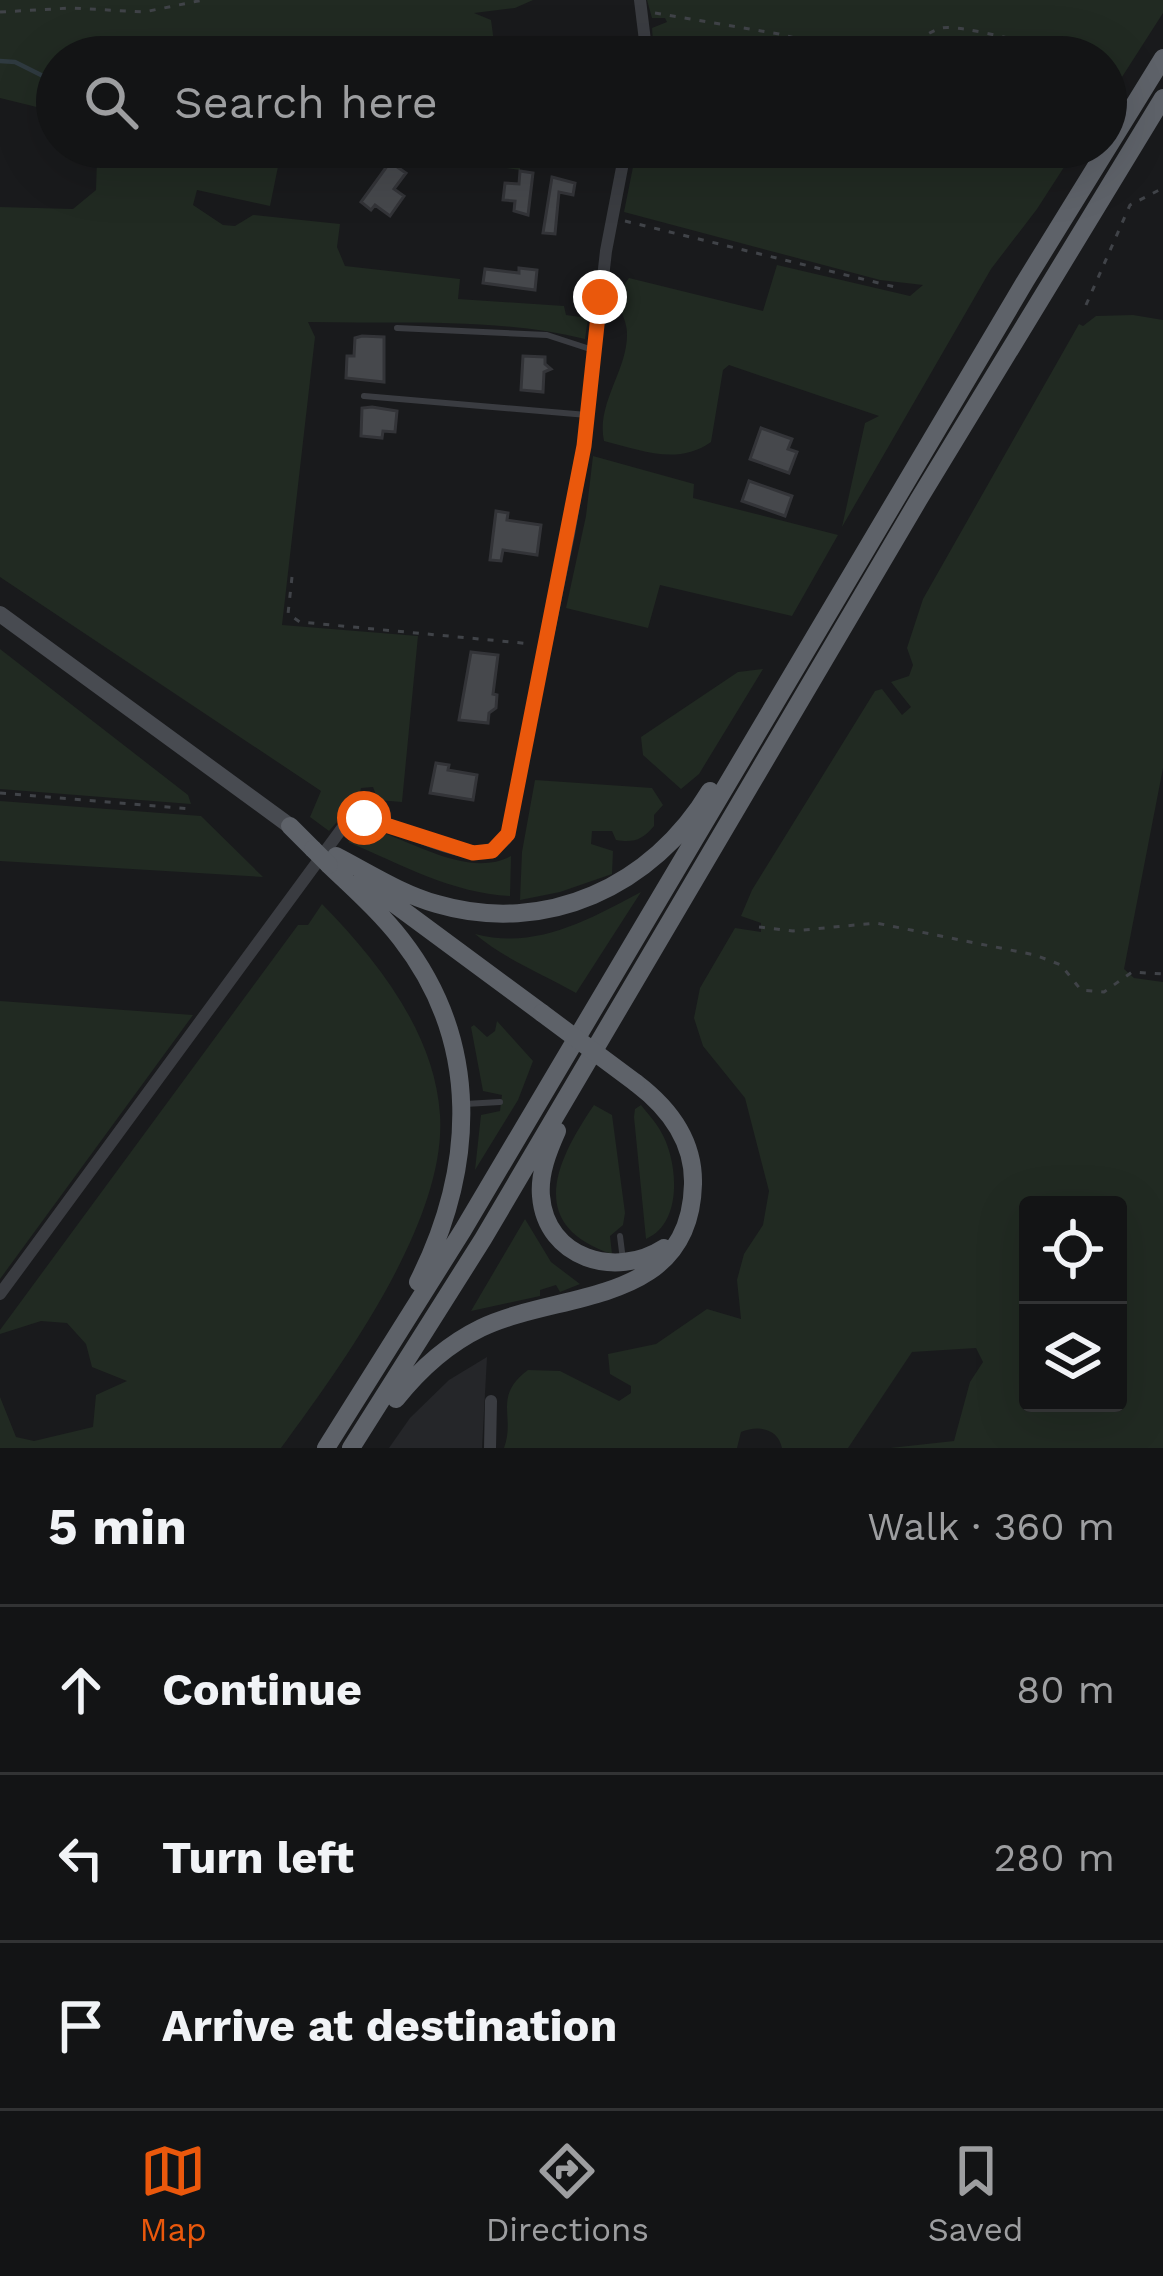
<!DOCTYPE html>
<html lang="en">
<head>
<meta charset="utf-8">
<style>
	:root { --surface:#131415; --page:#1c1d1e; --text:#f1f3f6; --muted:#9d9ea0; --line:#323334; --accent:#ea580c }
	body { margin:0; font-family:"Work Sans",sans-serif; background:var(--page); color:var(--text) }
	.controls { position:absolute; right:36px; bottom:36px; display:grid; overflow:hidden; border-radius:12px; box-shadow:0 12px 48px #0002 }
	.controls button { width:108px; height:108px; display:grid; place-items:center; padding:0; border:0; border-bottom:3px solid var(--line); background:var(--surface); color:var(--text); font:60px sans-serif }
	.stop { position:absolute; width:36px; height:36px; margin:-27px; border:9px solid #ea580c; border-radius:50%; background:#fff }
	.stop.end { background:#ea580c; border-color:#fff; box-shadow:0 3px 12px #0008 }
	.list { margin:0; padding:0; list-style:none }
	h2 { display:flex; justify-content:space-between; align-items:center; height:156px; margin:0; padding:0 48px; font-size:51px }
	h2 small { font-size:39px; font-weight:400; color:var(--muted) }
	.list li { display:grid; grid-template-columns:78px 1fr auto; gap:36px; align-items:center; box-sizing:border-box; height:168px; padding:0 48px; border-top:3px solid var(--line) }
	.list b { display:block; font-size:45px; white-space:nowrap }
	.list em { font-size:39px; font-style:normal; color:var(--muted) }
	.icon { flex:none; width:66px; height:66px; fill:none; stroke:currentColor; stroke-width:2; stroke-linecap:round; stroke-linejoin:round }
	.map { position:relative; flex:none; width:1163px; height:1448px; overflow:hidden }
	.search { position:absolute; background:var(--surface); box-shadow:0 12px 48px #0002; left:36px; right:36px; top:36px; height:132px; display:flex; align-items:center; gap:30px; box-sizing:border-box; padding:0 42px; border-radius:66px; color:var(--muted); font-size:45px }
	.sheet { height:660px; background:var(--surface) }
	nav { display:flex; justify-content:space-around; align-items:center; box-sizing:border-box; height:168px; border-top:3px solid var(--line); background:var(--surface); font-size:33px; color:var(--muted) }
	nav a { display:grid; justify-items:center; gap:6px }
	nav .on { color:var(--accent) }
	.map>svg:first-child { display:block }
	.built { fill:#252629 }
	.green { fill:#212a22; fill-rule:evenodd }
	.lines { fill:none; stroke-linecap:round; stroke-linejoin:round }
	.stream { stroke:#2f3a40; stroke-width:4.5 }
	.building { fill:#46484c; stroke:#333438; stroke-width:3 }
	.path { stroke:#404348; stroke-width:3; stroke-dasharray:6 9; stroke-linecap:butt }
	.service { stroke:#3a3c41; stroke-width:6 }
	.minor { stroke:#3a3c41; stroke-width:12 }
	.secondary { stroke:#484b51; stroke-width:16 }
	.trunk { stroke:#5e6269; stroke-width:18 }
	.trunk-bridge { stroke:#5e6269; stroke-width:18 }
	.route { stroke:#ea580c; stroke-width:15 }
</style>
</head>
<body>
<div class="map">
<svg width="1163" height="1448" viewBox="0 0 1163 1448">
	<rect width="100%" height="100%" fill="#191a1c"/>
	<path class="built" d="M487 1357 482 1448H389L410 1418 449 1380Z"/>
	<path class="green" d="M0 0H533L515 8 474 13 491 20 496 57H57V112L0 98Z
		M647 0H1163V13L1106 102V57H654L652 28 667 22 665 18H652Z
		M80 147H282L270 206 197 190 193 205 223 225 235 226 253 215 340 224 337 247 345 266 460 279 458 299 564 306 566 315 588 318 585 339C496 317 399 324 308 322L315 337 282 625 418 636 402 802 378 800 373 787 361 788 356 811 343 815 329 831 310 817 321 791 0 577V207L73 209 96 190 97 158 79 152Z
		M522 147 520 170 363 148V147Z
		M637 147H1077L1037 209 991 269 842 527 865 423 879 416 729 365 723 370 711 442C677 466 641 450 604 441 596 403 628 370 627 333 627 320 618 308 617 294L629 278 763 311 777 265 910 296 923 285 880 280 624 212Z
		M1133 315 1163 320V768L1124 969 1134 978 1163 982V1448H890L954 1441 970 1382 983 1362 976 1348 912 1352 848 1448H782C778 1428 758 1425 741 1432L737 1448H504C516 1416 492 1397 528 1370L560 1371 619 1401 631 1393V1386L610 1374 608 1354 656 1344 707 1309 741 1319 737 1280 744 1254 763 1225 769 1191 745 1098 703 1046 694 1018 700 988 735 928 761 932V923L741 916 752 890 875 691 882 689 902 715 911 707 891 682 909 676 913 665 907 648 923 599 1079 324 1083 326 1096 316ZM1028 1205H1118V1403H1028Z
		M593 456 694 484 693 498 838 535 792 616 660 585 648 628 566 608 586 516Z
		M0 649 188 795 191 804 0 789Z
		M763 669 699 774 681 789 643 755 641 737 738 672Z
		M535 780 652 788 663 805 654 815V826C642 840 634 843 616 840L612 831H592L591 844 613 851 612 874 560 892 520 900 522 852Z
		M0 801 201 816 263 877 0 861Z
		M378 831C417 844 471 878 511 856L510 896C451 893 401 864 348 842L364 832Z
		M641 892 576 993C543 974 504 959 475 934 536 950 588 920 641 892Z
		M322 904C377 960 435 1033 440 1115 447 1221 342 1365 281 1448H0V1397L16 1437 34 1441 93 1427 96 1395 127 1381 92 1367 86 1344 67 1323 41 1321 0 1334V1330L298 925H308Z
		M0 1001 193 1015 0 1279Z
		M497 1021 533 1061 518 1100 475 1170 481 1115 500 1111 502 1095 483 1091 471 1027 474 1025 487 1037 495 1031Z
		M594 1105 612 1115 625 1213 623 1225 610 1236 612 1254C525 1225 556 1161 594 1105Z
		M641 1105C647 1113 655 1121 660 1130 678 1159 684 1223 646 1239L634 1117 635 1109Z
		M525 1219 551 1262 580 1284 560 1292 556 1285 540 1290V1296L471 1311Z"/>
	<g class="lines">
		<path class="stream" d="M0 61 15 62 57 83"/>
	</g>
	<path class="building" d="M390 162 406 173 394 189 404 196 390 216 375 205 371 210 361 202Z
		M520 171 533 173 528 215 514 211 515 201 503 200 505 183 519 184Z
		M552 177 575 183 573 195 559 192 555 234 543 233Z
		M519 268 537 270 535 290 483 283 485 269 519 273Z
		M362 336 384 337V382L346 378 347 356H354L355 338Z
		M523 356 545 357V364L551 369 544 372 543 392 521 390Z
		M372 407 397 411 395 432 383 431 382 438 361 436 362 408Z
		M761 428 792 439 788 449 797 452 789 473 750 459Z
		M749 481 792 496 785 516 742 501Z
		M496 511 508 513 507 520 541 525 537 555 503 550 501 561 490 560Z
		M471 652 498 655 493 694 497 695 496 708 489 713 488 723 459 720Z
		M436 763 449 765 448 770 477 775 473 800 430 793Z"/>
	<g class="lines">
		<path class="path" d="M0 12 71 8 144 12 203 0
			M655 13 779 34 871 57
			M891 57C909 50 923 33 942 28 959 24 1050 47 1066 57
			M625 221 895 287
			M1086 305 1130 205 1163 188
			M292 577 288 614 300 622 532 644
			M0 793 192 809
			M759 927 793 931 876 923 1035 955 1061 965 1081 990 1104 992 1132 972 1163 974"/>
		<path class="service" d="M397 328 547 335 593 350
			M364 396 587 415
			M465 1104 500 1102
			M620 1236 623 1260"/>
		<path class="minor" d="M640 0 647 57
			M0 1294 343 827 357 819 371 818C408 828 474 873 506 839L569 534 584 446 606 251 626 147
			M490 1448 491 1401"/>
		<path class="secondary" d="M0 614 290 826"/>
		<path class="trunk" d="M290 826 313 849
			M336 856C369 873 401 894 437 904 546 936 653 886 710 791
			M329 865C354 889 380 912 401 939 482 1043 475 1169 418 1282
			M362 880 542 1013
			M557 1131C548 1151 539 1174 541 1196 546 1259 616 1279 664 1248
			M396 1399C420 1369 446 1345 481 1328 561 1290 690 1307 693 1184 694 1140 669 1108 636 1083
			M326 1448 463 1230 1026 280 1163 58
			M351 1448 483 1239 919 499 1163 98"/>
		<path class="trunk-bridge" d="M313 849 329 865
			M542 1013 636 1083"/>
	</g>
	<g class="lines">
		<path class="route" d="M364 818 473 853 492 851 508 834 584 446 600 297"/>
	</g>
</svg>
<div class="controls">
<button><svg class="icon" aria-label="locate" viewBox="0 0 24 24"><circle cx="12" cy="12" r="6"/><path d="M12 2v4M12 18v4M2 12h4M18 12h4"/></svg></button>
<button><svg class="icon" aria-label="layers" viewBox="0 0 24 24"><path d="M12 4l9 5-9 5-9-5zM3 14l9 5 9-5"/></svg></button>
</div>
<div class="stop" style="left:364px;top:818px"></div>
<div class="stop end" style="left:600px;top:297px"></div>
<div class="search"><svg class="icon" aria-label="search" viewBox="0 0 24 24"><circle cx="10" cy="10" r="6"/><path d="M15 15l6 6"/></svg>Search here</div>
</div>
<section class="sheet">
<h2>5 min<small>Walk · 360 m</small></h2>
<ul class="list">
<li><svg class="icon" aria-label="ahead" viewBox="0 0 24 24"><path d="M12 20V5M6 11l6-6 6 6"/></svg><div><b>Continue</b></div><em>80 m</em></li>
<li><svg class="icon" aria-label="left" viewBox="0 0 24 24"><path d="M17 20v-9H6M10 6l-5 5 5 5"/></svg><div><b>Turn left</b></div><em>280 m</em></li>
<li><svg class="icon" aria-label="arrive" viewBox="0 0 24 24"><path d="M6 21V4h12l-3 4 3 4H6"/></svg><div><b>Arrive at destination</b></div></li>
</ul>
</section>
<nav>
<a class="on"><svg class="icon" aria-label="map" viewBox="0 0 24 24"><path d="M3 6l6-2 6 2 6-2v14l-6 2-6-2-6 2zM9 4v14M15 6v14"/></svg>Map</a>
<a><svg class="icon" aria-label="directions" viewBox="0 0 24 24"><path d="M12 3l9 9-9 9-9-9zM9 14v-3h6M13 9l2 2-2 2"/></svg>Directions</a>
<a><svg class="icon" aria-label="saved" viewBox="0 0 24 24"><path d="M7 4h10v16l-5-4-5 4z"/></svg>Saved</a>
</nav>
</body>
</html>
